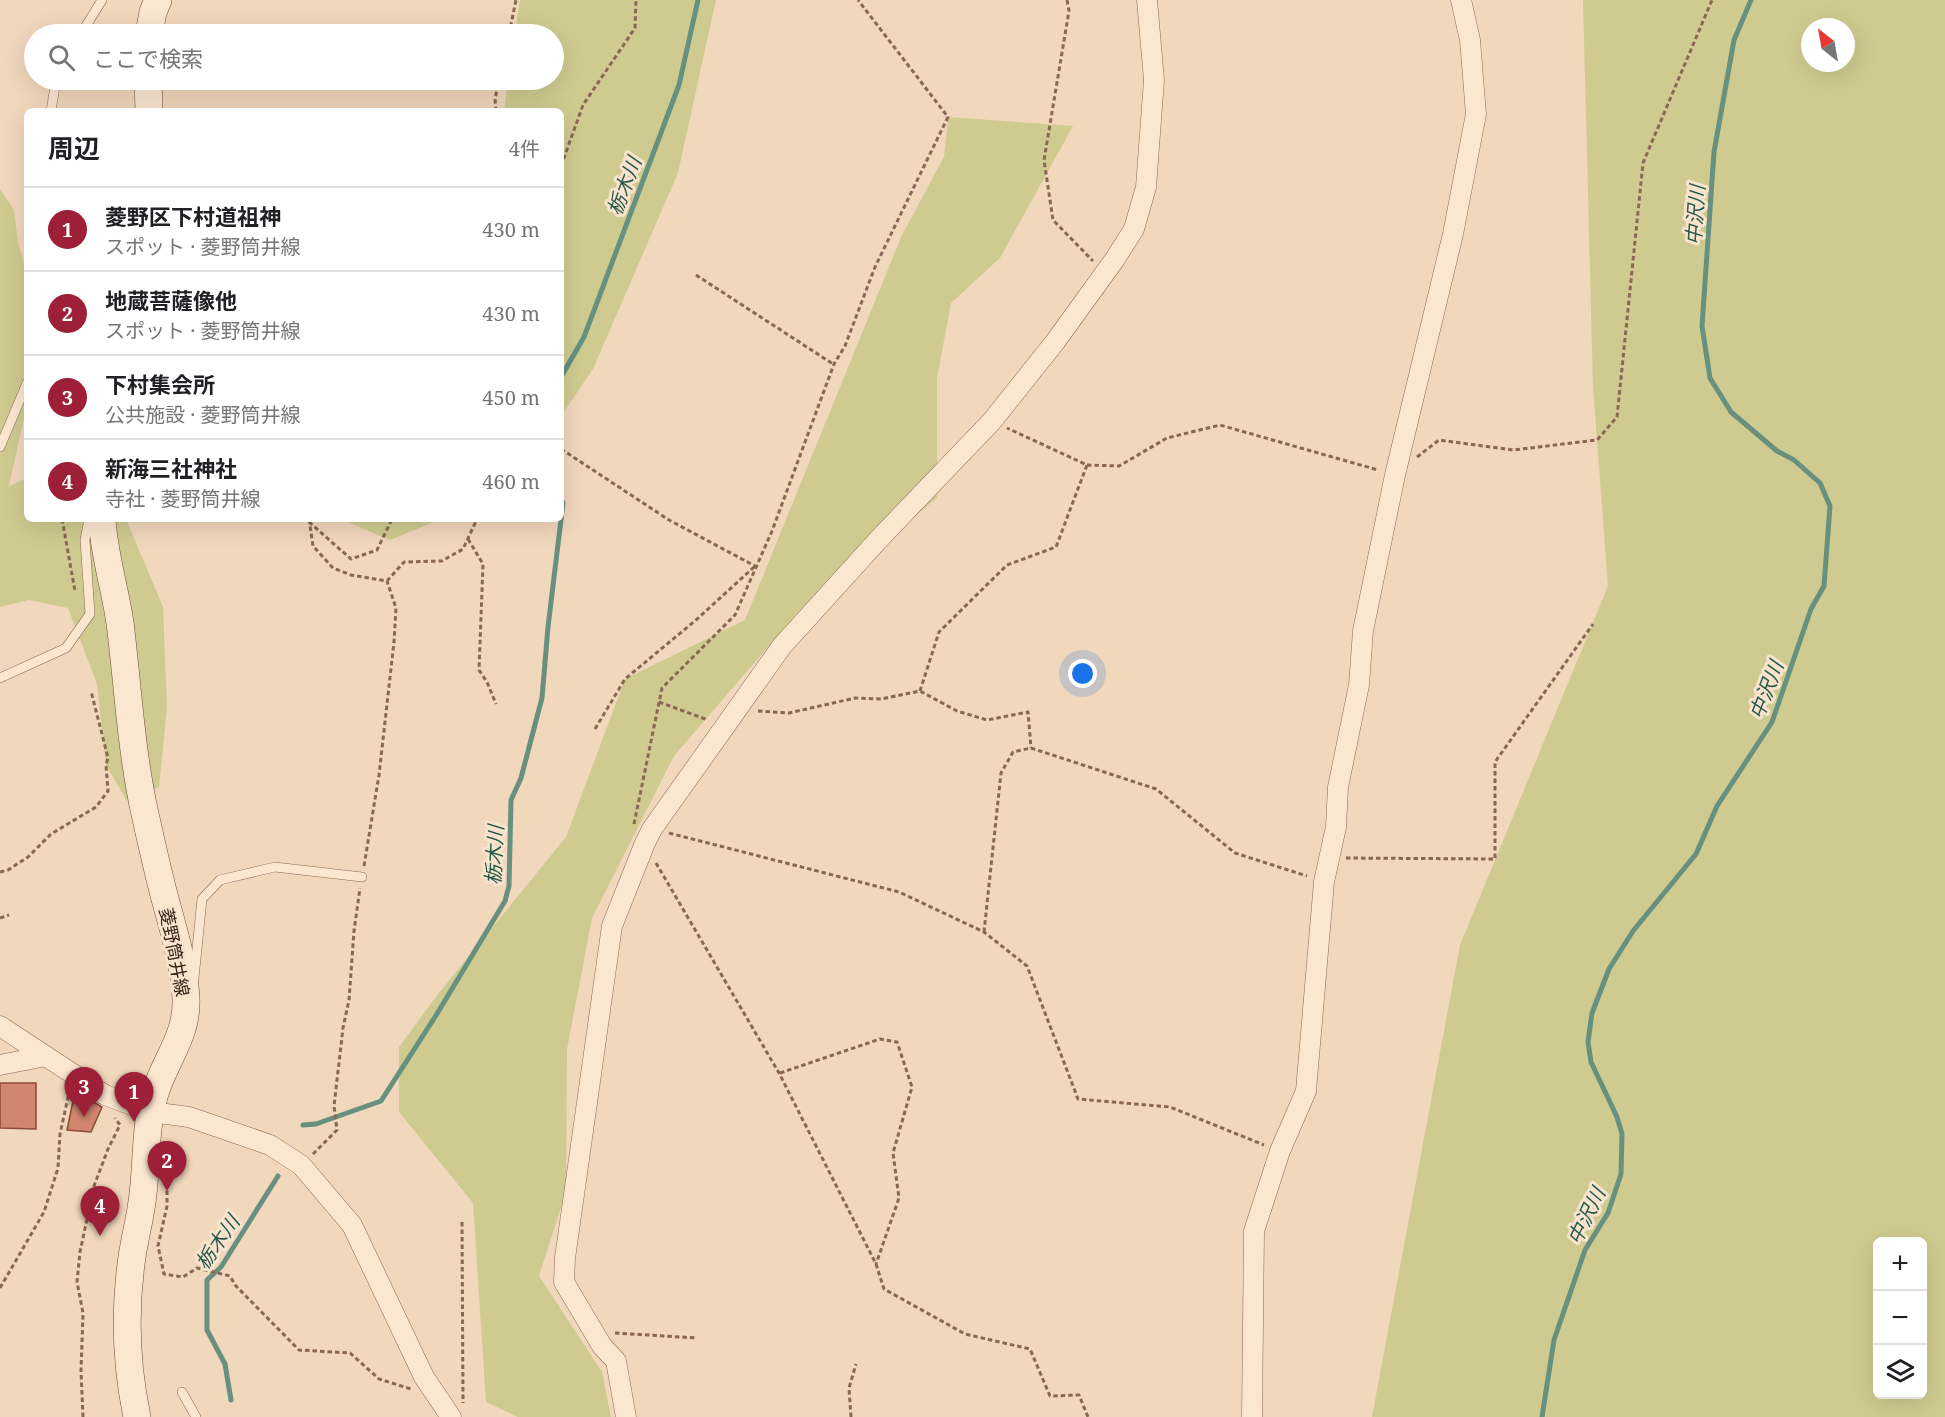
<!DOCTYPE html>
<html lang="ja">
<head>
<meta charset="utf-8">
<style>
	:root { --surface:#fff; --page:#f6f6f6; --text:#202124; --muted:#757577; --line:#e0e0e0; --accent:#9d2038 }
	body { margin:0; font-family:"Noto Serif","Noto Sans JP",serif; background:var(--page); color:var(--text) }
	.controls { position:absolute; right:18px; bottom:18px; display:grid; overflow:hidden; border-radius:9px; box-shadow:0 6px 24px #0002 }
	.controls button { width:54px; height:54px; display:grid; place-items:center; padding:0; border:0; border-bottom:2px solid var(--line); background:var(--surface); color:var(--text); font:30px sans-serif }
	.compass { position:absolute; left:1801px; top:18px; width:54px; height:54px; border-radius:50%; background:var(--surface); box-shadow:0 6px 24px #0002; rotate:329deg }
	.you { position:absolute; left:1083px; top:674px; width:21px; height:21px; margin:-15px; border:4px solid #fff; border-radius:50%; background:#1a73e8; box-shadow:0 0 0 9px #1a73e833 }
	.badge { display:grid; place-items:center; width:39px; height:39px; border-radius:50%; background:var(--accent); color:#fff; font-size:20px; font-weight:700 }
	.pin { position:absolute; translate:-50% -50px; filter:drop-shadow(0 2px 3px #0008) }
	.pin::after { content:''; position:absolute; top:32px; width:21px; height:18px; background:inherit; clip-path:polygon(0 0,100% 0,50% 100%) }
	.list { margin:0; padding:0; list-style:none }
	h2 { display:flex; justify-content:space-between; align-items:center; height:78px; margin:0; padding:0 24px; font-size:26px }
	h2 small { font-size:20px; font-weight:400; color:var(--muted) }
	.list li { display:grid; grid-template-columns:39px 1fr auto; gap:18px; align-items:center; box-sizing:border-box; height:84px; padding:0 24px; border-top:2px solid var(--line) }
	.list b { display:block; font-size:22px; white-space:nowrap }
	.list p { margin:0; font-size:20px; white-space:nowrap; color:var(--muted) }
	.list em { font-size:20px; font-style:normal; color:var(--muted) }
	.icon { flex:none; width:33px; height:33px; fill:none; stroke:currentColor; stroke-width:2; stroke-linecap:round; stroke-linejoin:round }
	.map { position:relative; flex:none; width:1945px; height:1417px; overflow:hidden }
	.search { position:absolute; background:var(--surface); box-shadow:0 6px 24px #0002; left:24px; top:24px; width:540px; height:66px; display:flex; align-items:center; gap:15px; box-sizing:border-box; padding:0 21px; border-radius:33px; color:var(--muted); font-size:22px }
	.panel { position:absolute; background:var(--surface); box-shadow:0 6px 24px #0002; left:24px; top:108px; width:540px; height:414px; border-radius:9px }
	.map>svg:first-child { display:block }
	.green { fill:#cfcb90; fill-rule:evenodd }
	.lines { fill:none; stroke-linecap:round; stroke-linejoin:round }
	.stream { stroke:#67907e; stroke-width:5 }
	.building { fill:#d2866f; stroke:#8b4a39; stroke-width:1.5 }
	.lane-casing { stroke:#8a6754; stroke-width:10 }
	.street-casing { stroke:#8a6754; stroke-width:21 }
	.secondary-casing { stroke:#6b4838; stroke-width:28 }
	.path { stroke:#8a6754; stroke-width:3; stroke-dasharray:4.5 3; stroke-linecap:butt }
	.lane { stroke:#fbe6d0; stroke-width:9 }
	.street { stroke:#fbe6d0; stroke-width:20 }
	.secondary { stroke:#fbe6d0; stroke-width:27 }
	.labels { text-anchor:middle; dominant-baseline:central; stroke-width:6; stroke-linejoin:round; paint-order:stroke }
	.street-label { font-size:18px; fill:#38231a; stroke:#f8e3cc }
	.water-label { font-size:20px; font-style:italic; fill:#28594d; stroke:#f8e3cc }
</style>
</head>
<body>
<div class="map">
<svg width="1945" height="1417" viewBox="0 0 1945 1417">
	<rect width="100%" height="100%" fill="#f1d7bc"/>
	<path class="green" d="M520 0H716L678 173 593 369 561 416V111H504L508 80H554V34H515Z
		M1583 0H1945V1417H1372L1460 945 1608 586 1593 387ZM1810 27H1846V63H1810ZM1878 1242H1922V1394H1878Z
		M948 117 1073 126 1000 258 951 303 937 378V498L799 611 674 756 592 918 567 1049 566 1192 539 1276 602 1372 611 1417H518L486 1402 473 1203 399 1112V1047L438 994 566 837 625 679 745 620 902 235 944 157Z
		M0 189 14 210 18 243 27 274V404L9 486 27 478V519H126L163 607 167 707 159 787 127 801 106 765 97 684 68 608 29 600 0 607Z
		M340 519H441L390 540Z"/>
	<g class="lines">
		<path class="stream" d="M561 377 584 337 679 85 698 0
			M303 1125 316 1124 381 1101 435 1017 505 901 509 886 511 800 521 778 542 698 548 627 563 503 561 498
			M231 1400 225 1364 207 1330V1280L221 1267 278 1176
			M1542 1417 1554 1340 1585 1250 1608 1213 1621 1174 1622 1134 1617 1117 1591 1062 1588 1042 1592 1013 1609 969 1633 931 1696 854 1717 806 1772 722 1811 609 1824 586 1830 506 1820 483 1794 460 1777 451 1731 412 1710 378 1702 326 1714 152 1734 40 1751 0"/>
	</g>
	<path class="building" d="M0 1083H36V1129L0 1128Z
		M75 1091 102 1107 91 1132 67 1130Z"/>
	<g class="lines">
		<defs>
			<path id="lane" d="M81 34 102 0
				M51 111 56 80
				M0 447 27 383
				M0 678 66 648 90 614 85 540 89 519
				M194 978 202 899 220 880 275 867 362 877
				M182 1392 196 1417"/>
			<path id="street" d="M0 1026 105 1095 151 1112 189 1117 270 1145 301 1165 352 1225 424 1377 451 1417
				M0 1065 46 1056
				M626 1417 616 1361 602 1346 564 1282 565 1258 612 926 645 843 652 829 782 646 879 539 992 421 1055 342 1115 259 1134 229 1146 187 1154 80 1147 0
				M1252 1417 1254 1231 1280 1151 1306 1091 1324 882 1336 827 1338 787 1359 685 1363 631 1395 475 1453 234 1476 114 1470 40 1461 0"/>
			<path id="secondary" d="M149 34 153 12 158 0
				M148 80 149 111
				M102 519C104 555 115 588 120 623 128 687 131 751 145 814 151 841 157 868 164 895 173 929 184 963 186 998 188 1035 165 1060 155 1093 145 1125 147 1161 143 1194 141 1215 135 1236 132 1257 124 1311 126 1364 137 1417"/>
		</defs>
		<use href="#lane" class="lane-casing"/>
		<use href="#street" class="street-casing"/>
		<use href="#secondary" class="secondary-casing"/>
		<path class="path" d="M1067 0 1069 11 1044 160 1053 220 1093 261
			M509 34 516 0
			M496 111 495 99 499 80
			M561 166 583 105 635 28 636 0
			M696 275 833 364
			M561 449 669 520 755 566
			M1417 457 1439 440 1513 450 1597 440 1617 417 1643 163 1712 0
			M1087 465 1119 466 1167 438 1220 425 1378 470
			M62 519 75 591
			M309 519 313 546 333 568 351 575 387 581
			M309 522 351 559 377 550 392 519
			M468 539 483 564 479 670 487 682 496 704
			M387 581 404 562 442 561 463 549 477 519
			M920 691 939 632 1007 565 1056 547 1087 465 1007 428
			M659 702 708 720
			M758 711 789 713 855 698 881 699 920 691 957 711 987 720 1028 712 1031 748
			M595 729 625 679 696 620 754 567
			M634 824 662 688 735 615 772 531 834 364 845 346 875 267 948 117 858 0
			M669 833 899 892 984 932 1027 966 1078 1099 1170 1107 1264 1145
			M1346 858 1495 859V762L1593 624
			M656 863 779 1073 876 1264 884 1289 965 1334 1030 1349 1050 1396 1079 1395 1088 1417
			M364 866 379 775 394 642 396 608 387 581
			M0 872 8 870 28 857 51 834 96 807 108 791 106 765 108 758 91 691
			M0 918 9 915
			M984 932 1001 773 1013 752 1031 748 1156 789 1235 853 1307 876
			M780 1073 880 1039 897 1042 912 1087 893 1153 899 1198 876 1264
			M313 1154 337 1130 334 1106 343 1028 349 1000 354 931 360 888
			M167 1183V1206L158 1246 164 1274 183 1277 197 1268 230 1276 235 1285 299 1350 350 1353 379 1379 411 1389
			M462 1222 463 1403
			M0 1288 44 1212 58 1168 60 1134 69 1093
			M615 1333 697 1338
			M83 1417 81 1371 83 1313 77 1282 80 1252 94 1186 108 1149 120 1125 115 1118
			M851 1417 849 1388 856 1364"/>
		<use href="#lane" class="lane"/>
		<use href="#street" class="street"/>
		<use href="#secondary" class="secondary"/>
	</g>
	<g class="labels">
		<g class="street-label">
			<text transform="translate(175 952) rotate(79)">菱野筒井線</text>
		</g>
		<g class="water-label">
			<text transform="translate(624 186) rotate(-69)">栃木川</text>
			<text transform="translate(1695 215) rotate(-86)">中沢川</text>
			<text transform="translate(1766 690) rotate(-69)">中沢川</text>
			<text transform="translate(494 855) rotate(-87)">栃木川</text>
			<text transform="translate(1586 1216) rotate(-64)">中沢川</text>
			<text transform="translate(217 1242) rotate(-55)">栃木川</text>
		</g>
	</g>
</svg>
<div class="controls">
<button>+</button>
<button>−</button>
<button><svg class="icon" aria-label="layers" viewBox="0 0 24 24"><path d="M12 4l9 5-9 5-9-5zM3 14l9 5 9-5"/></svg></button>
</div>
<svg class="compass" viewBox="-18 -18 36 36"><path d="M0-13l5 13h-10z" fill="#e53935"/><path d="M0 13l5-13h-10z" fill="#757577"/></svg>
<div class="you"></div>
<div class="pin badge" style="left:134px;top:1122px">1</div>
<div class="pin badge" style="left:167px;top:1191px">2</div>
<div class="pin badge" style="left:84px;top:1117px">3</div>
<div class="pin badge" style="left:100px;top:1236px">4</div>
<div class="search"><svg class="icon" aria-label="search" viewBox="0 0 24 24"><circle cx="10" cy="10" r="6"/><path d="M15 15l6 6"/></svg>ここで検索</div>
<section class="panel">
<h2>周辺<small>4件</small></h2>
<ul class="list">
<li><span class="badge">1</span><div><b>菱野区下村道祖神</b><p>スポット · 菱野筒井線</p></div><em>430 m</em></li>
<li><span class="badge">2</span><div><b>地蔵菩薩像他</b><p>スポット · 菱野筒井線</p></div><em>430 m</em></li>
<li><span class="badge">3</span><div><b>下村集会所</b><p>公共施設 · 菱野筒井線</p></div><em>450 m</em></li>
<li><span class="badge">4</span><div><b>新海三社神社</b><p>寺社 · 菱野筒井線</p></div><em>460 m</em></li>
</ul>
</section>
</div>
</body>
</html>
